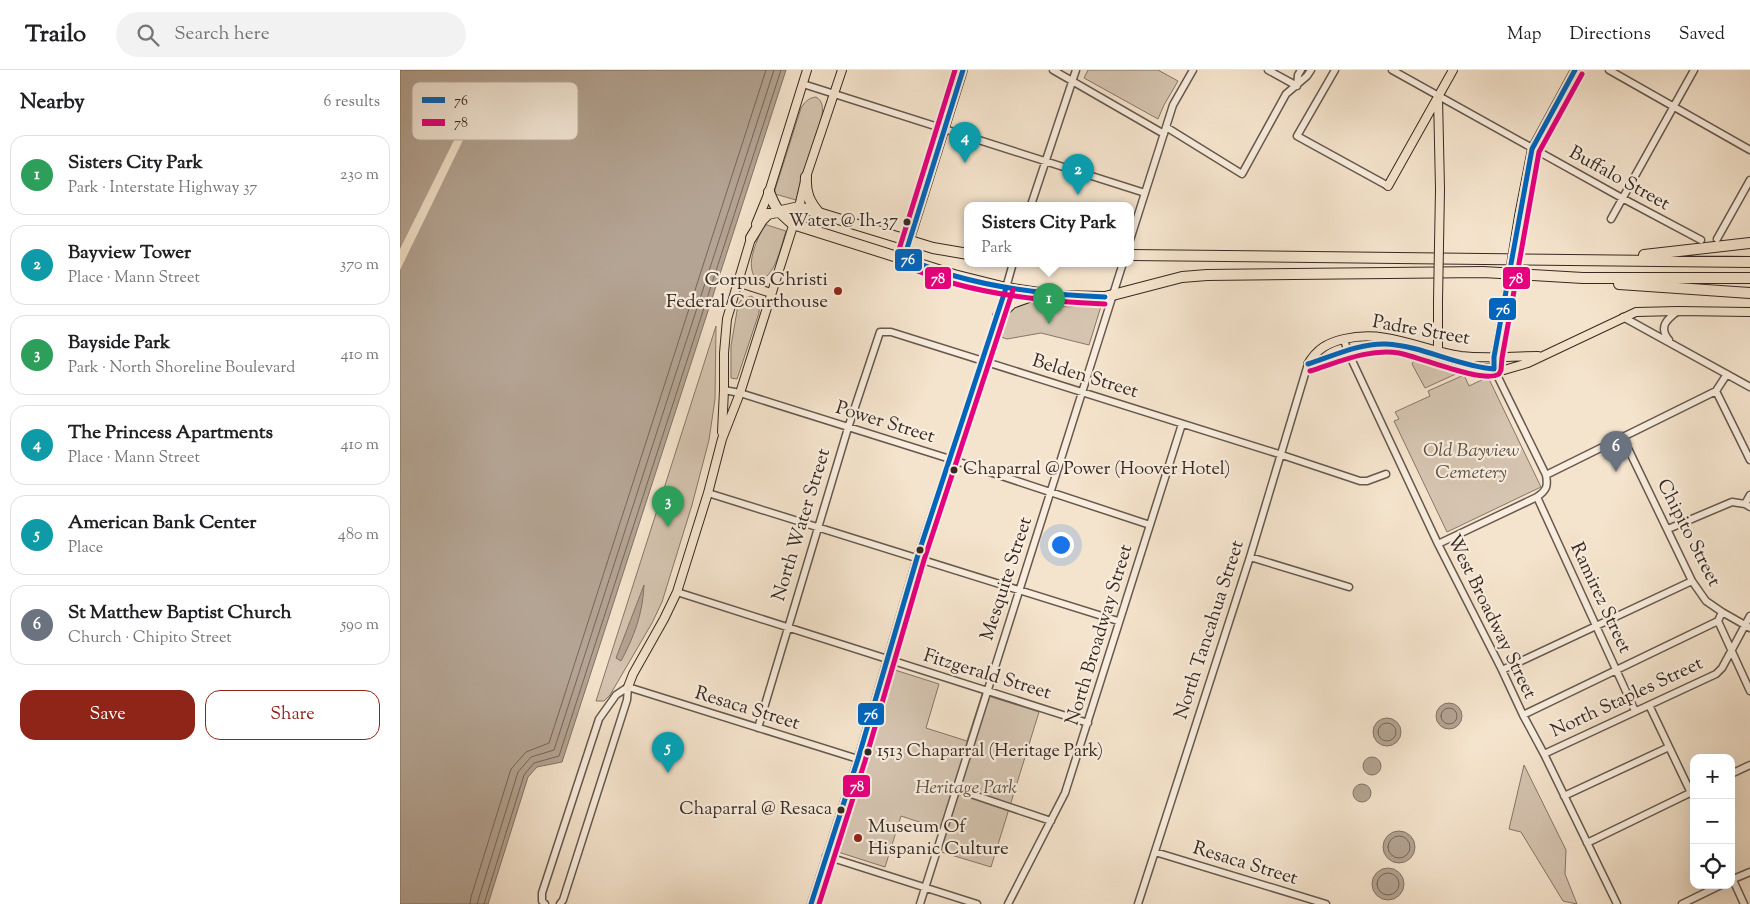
<!DOCTYPE html>
<html lang="en">
<head>
<meta charset="utf-8">
<style>
	:root { --surface:#fff; --page:#f2f2f2; --text:#202124; --muted:#757577; --line:#e0e0e0; --accent:#8f2418 }
	body { margin:0; font-family:"Sorts Mill Goudy",serif; background:var(--page); color:var(--text) }
	.controls { position:absolute; right:15px; bottom:15px; display:grid; overflow:hidden; border-radius:10px; box-shadow:0 5px 20px #0002 }
	.controls button { width:45px; height:45px; display:grid; place-items:center; padding:0; border:0; border-bottom:1px solid var(--line); background:var(--surface); color:var(--text); font:25px sans-serif }
	.you { position:absolute; left:660px; top:474px; width:18px; height:18px; margin:-12px; border:4px solid #fff; border-radius:50%; background:#1a73e8; box-shadow:0 0 0 8px #1a73e833 }
	.badge { display:grid; place-items:center; width:32px; height:32px; border-radius:50%; background:var(--accent); color:#fff; font-size:16px; font-weight:700 }
	.pin { position:absolute; translate:-50% -41px; filter:drop-shadow(0 1px 2px #0008) }
	.pin::after { content:''; position:absolute; top:26px; width:18px; height:15px; background:inherit; clip-path:polygon(0 0,100% 0,50% 100%) }
	.popup { position:absolute; left:564px; top:132px; width:170px; height:65px; box-sizing:border-box; display:grid; place-content:center; border-radius:10px; background:var(--surface); filter:drop-shadow(0 1px 4px #0005); font-size:16px; white-space:nowrap; color:var(--muted) }
	.popup b { font-size:19px; color:var(--text) }
	.popup::after { content:''; position:absolute; left:50%; top:100%; margin-left:-10px; border:10px solid transparent; border-top-color:var(--surface) }
	.list { margin:0; padding:0; list-style:none }
	h2 { display:flex; justify-content:space-between; align-items:center; height:65px; margin:0; padding:0 20px; font-size:21px }
	h2 small { font-size:16px; font-weight:400; color:var(--muted) }
	.list li { display:grid; grid-template-columns:32px 1fr auto; gap:15px; align-items:center; box-sizing:border-box; height:80px; margin:0 10px 10px; padding:0 10px; border:1px solid var(--line); border-radius:15px }
	.list b { display:block; font-size:19px; white-space:nowrap }
	.list p { margin:0; font-size:16px; white-space:nowrap; color:var(--muted) }
	.list em { font-size:16px; font-style:normal; color:var(--muted) }
	.actions { display:flex; gap:10px; padding:15px 20px }
	.actions a { flex:1; padding:11px 0; border:1px solid var(--accent); border-radius:15px; text-align:center; font-size:18px; color:var(--accent) }
	.actions .main { background:var(--accent); color:#fff }
	.icon { flex:none; width:28px; height:28px; fill:none; stroke:currentColor; stroke-width:2; stroke-linecap:round; stroke-linejoin:round }
	.map { position:relative; flex:none; width:1350px; height:834px; overflow:hidden }
	header { display:flex; align-items:center; gap:30px; box-sizing:border-box; height:70px; padding:0 25px; background:var(--surface); border-bottom:1px solid var(--line) }
	header strong { font-size:24px }
	nav { display:flex; gap:28px; margin-inline-start:auto; font-size:18px }
	.search { width:350px; height:45px; background:var(--page); display:flex; align-items:center; gap:12px; box-sizing:border-box; padding:0 18px; border-radius:28px; color:var(--muted); font-size:19px }
	main { display:flex }
	aside { flex:1; background:var(--surface) }
	.map>svg:first-child { display:block }
	.green { fill:#d5c4b0; stroke:#867669 }
	.water { fill:#b4a493; stroke:#827366 }
	.pier { fill:#f5e4cd }
	.lines { fill:none; stroke-linecap:round; stroke-linejoin:round }
	.shore { stroke:#76665a; stroke-width:1 }
	.minor-casing { stroke:#66584d; stroke-width:9 }
	.major-casing { stroke:#372922; stroke-width:10 }
	.highway-casing { stroke:#372922; stroke-width:12 }
	.minor { stroke:#f8edde; stroke-width:6 }
	.major { stroke:#f5e4cd; stroke-width:8 }
	.highway { stroke:#f5e4cd; stroke-width:10 }
	.major-bridge-casing { stroke:#372922; stroke-width:10; stroke-linecap:butt }
	.major-bridge { stroke:#f5e4cd; stroke-width:8 }
	.bus-1-casing { stroke:#f8edde; stroke-width:9 }
	.bus-2-casing { stroke:#f8edde; stroke-width:9 }
	.bus-1 { stroke:#0065bd; stroke-width:5 }
	.bus-2 { stroke:#e5007d; stroke-width:5 }
	.bus-dot { fill:#372922; stroke:#f8edde; stroke-width:2 }
	.poi-dot { fill:#8f2418; stroke:#f8edde; stroke-width:2 }
	.labels { text-anchor:middle; dominant-baseline:central; stroke-width:4.5; stroke-linejoin:round; paint-order:stroke }
	.bus-label { font-size:18px; fill:#372922; stroke:#f8edde; text-anchor:end }
	.street-label { font-size:19px; fill:#372922; stroke:#f8edde }
	.poi-label { font-size:19px; fill:#372922; stroke:#f8edde; text-anchor:end }
	.park-label { font-size:19px; font-style:italic; fill:#5e5046; stroke:#f8edde }
	.key { fill:#f8edde; stroke:#beb2a6; stroke-width:1 }
	.key-label { font-size:14px; fill:#372922 }
	.line-badge { stroke:#f8edde; stroke-width:2 }
	.badge-label { font-size:14px; text-anchor:middle; font-weight:bold; fill:#fff }
</style>
</head>
<body>
<header>
<strong>Trailo</strong>
<div class="search"><svg class="icon" aria-label="search" viewBox="0 0 24 24"><circle cx="10" cy="10" r="6"/><path d="M15 15l6 6"/></svg>Search here</div>
<nav><a>Map</a><a>Directions</a><a>Saved</a></nav>
</header>
<main>
<aside>
<h2>Nearby<small>6 results</small></h2>
<ul class="list">
<li><span class="badge" style="background:#2e9e5b">1</span><div><b>Sisters City Park</b><p>Park · Interstate Highway 37</p></div><em>230 m</em></li>
<li><span class="badge" style="background:#0f9aa8">2</span><div><b>Bayview Tower</b><p>Place · Mann Street</p></div><em>370 m</em></li>
<li><span class="badge" style="background:#2e9e5b">3</span><div><b>Bayside Park</b><p>Park · North Shoreline Boulevard</p></div><em>410 m</em></li>
<li><span class="badge" style="background:#0f9aa8">4</span><div><b>The Princess Apartments</b><p>Place · Mann Street</p></div><em>410 m</em></li>
<li><span class="badge" style="background:#0f9aa8">5</span><div><b>American Bank Center</b><p>Place</p></div><em>480 m</em></li>
<li><span class="badge" style="background:#6b7280">6</span><div><b>St Matthew Baptist Church</b><p>Church · Chipito Street</p></div><em>590 m</em></li>
</ul>
<div class="actions"><a class="main">Save</a><a>Share</a></div>
</aside>
<div class="map">
<svg width="1350" height="834" viewBox="0 0 1350 834">
	<rect width="100%" height="100%" fill="#f5e4cd"/>
	<filter id="stains"><feTurbulence type="fractalNoise" baseFrequency=".004" numOctaves="4"/><feColorMatrix values="0 0 0 0 .2 0 0 0 0 .09 0 0 0 0 .02 0 0 0 .5 -.17"/></filter>
	<radialGradient id="worn" r=".72"><stop offset=".6" stop-color="#630" stop-opacity="0"/><stop offset="1" stop-color="#630" stop-opacity=".3"/></radialGradient>
	<path class="green" d="M688 0H758L778 11 764 35 758 49 684 8Z
		M416 27C423 31 423 38 422 46L396 130 375 124V120L401 38C405 32 408 28 416 27Z
		M364 154 386 161C381 175 376 204 361 210L354 206C346 190 358 170 364 154Z
		M351 226C357 229 360 236 359 243L337 309 331 308V276L338 235 341 230Z
		M628 230 668 237 702 233 689 275 641 263 607 269 598 266C606 243 605 240 628 230Z
		M316 256 315 329 309 370 292 435 262 532 252 553 210 625 204 631H196Z
		M1016 287 1058 298V303L1025 318 1012 294Z
		M1064 305 1069 316 1088 307 1141 417 1047 462 994 351 999 349 995 342 1030 326 1028 321Z
		M495 600 539 614 526 658 567 671 582 624 639 642 591 797 538 781 544 760 501 746 485 797 438 782Z
		M1124 695 1166 780 1165 804 1177 834 1163 831 1121 762 1109 759Z"/>
	<path class="water" d="M0 0H386L162 692 137 697 128 707 88 834H0Z
		M244 515C243 543 234 567 221 591L216 588Z
		M1036 646a13 13 0 1 1 26 0a13 13 0 1 1-26 0Z
		M973 662a14 14 0 1 1 28 0a14 14 0 1 1-28 0Z
		M963 696a9 9 0 1 1 18 0a9 9 0 1 1-18 0Z
		M953 723a9 9 0 1 1 18 0a9 9 0 1 1-18 0Z
		M983 777a16 16 0 1 1 32 0a16 16 0 1 1-32 0Z
		M972 814a16 16 0 1 1 32 0a16 16 0 1 1-32 0Z"/>
	<path class="pier" d="M75 35 78 39 0 200V179L71 36Z"/>
	<g class="lines">
		<path class="shore" d="M1041 646a8 8 0 1 1 16 0a8 8 0 1 1-16 0Z
			M978 662a9 9 0 1 1 18 0a9 9 0 1 1-18 0Z
			M988 777a11 11 0 1 1 22 0a11 11 0 1 1-22 0Z
			M977 814a11 11 0 1 1 22 0a11 11 0 1 1-22 0Z
			M70 834 71 827 111 699 126 682 149 673 366 0
			M77 834 118 702 131 687 154 680 374 0
			M84 834 124 705 134 693 159 686 381 0"/>
		<defs>
			<path id="minor" d="M653 0 764 64
				M868 0 897 16
				M935 0 897 66 988 116
				M992 0 1222 128 1301 170
				M1209 0 1350 80
				M403 14 745 123
				M897 16 898 5 901 0
				M766 57 842 104 886 24 907 6 911 0
				M631 135 676 0
				M1211 149 1294 0
				M1317 169 1350 110
				M730 170 773 35 793 0
				M1223 247 1350 317
				M944 270 948 282 1038 474 1102 600 1123 645 1144 684 1217 834
				M1269 270C1258 257 1267 249 1278 241
				M324 320 340 323 550 389 750 455
				M1316 321 1350 390
				M1222 366 1292 511 1306 531 1322 542 1318 551 1350 621
				M1146 405 1316 321 1327 304
				M308 423 718 551
				M1350 425 1345 434 1350 437
				M1137 427 1235 641
				M1268 459 1332 432 1345 434
				M1038 474 1137 427C1147 420 1148 416 1146 405L1094 299
				M850 487 949 517
				M277 522 688 653
				M1322 542 1350 558
				M1102 600 1292 511
				M228 617 458 689
				M1249 635 1291 723
				M1123 645 1318 551
				M358 658 448 358 480 262H491L882 385 960 411H967L986 404
				M1144 684 1316 604 1322 598 1350 546
				M1331 704 1350 695
				M556 719 651 751
				M1164 726 1269 677
				M1187 773 1294 721
				M755 782 926 834
				M426 786 577 834
				M1331 810 1350 802
				M1333 810 1344 834
				M145 834 142 831V823L199 649 216 625 228 617
				M160 834 163 830 227 630 228 617
				M411 834 458 689 517 488 598 246 613 193
				M520 834 723 193
				M608 834 665 723 782 354
				M738 834 850 487 908 294
				M1282 834 1321 815"/>
			<path id="major" d="M1038 27 1040 119
				M988 116 1053 0
				M1119 146 1132 79 1175 0
				M356 154 369 122 407 0
				M504 188 563 0
				M337 212 371 223
				M1038 231V284
				M1094 292 1105 232
				M908 294 968 276 984 274 1011 278 1073 297 1104 300 1128 293 1236 242 1278 241 1350 242
				M908 294C917 279 927 273 944 269 988 259 1020 280 1061 286 1087 289 1113 286 1138 286
				M322 362 324 320V283L327 249 352 165
				M228 617 233 604 264 549 277 522 308 423 322 369 340 323 399 137 406 107 442 0"/>
			<path id="highway" d="M406 107C405 122 409 132 419 143
				M369 122C376 140 378 141 393 154L554 205 606 218 659 226 705 227 782 207 807 205 1083 202 1183 208H1350
				M351 168 362 150 368 144 399 137 533 178 568 184
				M730 185 1350 192
				M1244 185 1350 173
				M1219 214 1350 223
				M598 246 612 233 637 224"/>
		</defs>
		<use href="#minor" class="minor-casing"/>
		<use href="#major" class="major-casing"/>
		<use href="#highway" class="highway-casing"/>
		<use href="#minor" class="minor"/>
		<use href="#major" class="major"/>
		<use href="#highway" class="highway"/>
		<defs>
			<path id="major-bridge" d="M1038 231 1040 119
				M1105 232 1119 146"/>
		</defs>
		<use href="#major-bridge" class="major-bridge-casing"/>
		<use href="#major-bridge" class="major-bridge"/>
		<defs>
			<path id="bus-1" d="M563 0 504 188C521 194 538 201 555 206 604 220 654 225 705 227
				M908 294C933 286 960 273 986 274 1023 276 1057 296 1094 299V287L1132 79 1175 0
				M411 834 458 689 517 488 606 218"/>
			<path id="bus-2" d="M555 0 497 186 498 192 501 195C518 201 535 208 552 213 602 227 653 232 705 234
				M910 301C939 292 969 278 999 283 1020 287 1083 314 1099 304L1101 300 1102 288 1139 82 1182 4
				M419 834 465 691 524 490 613 220"/>
		</defs>
		<use href="#bus-1" class="bus-1-casing"/>
		<use href="#bus-2" class="bus-2-casing"/>
		<use href="#bus-1" class="bus-1"/>
		<use href="#bus-2" class="bus-2"/>
	</g>
	<g class="bus-dot">
		<circle cx="507" cy="152" r="4.5"/>
		<circle cx="554" cy="400" r="4.5"/>
		<circle cx="520" cy="480" r="4.5"/>
		<circle cx="468" cy="682" r="4.5"/>
		<circle cx="441" cy="740" r="4.5"/>
	</g>
	<g class="poi-dot">
		<circle cx="438" cy="221" r="5"/>
		<circle cx="458" cy="768" r="5"/>
	</g>
	<g class="labels">
		<g class="bus-label">
			<text x="498" y="152">Water @ Ih-37</text>
			<text x="563" y="400" text-anchor="start">Chaparral @ Power (Hoover Hotel)</text>
			<text x="477" y="682" text-anchor="start">1513 Chaparral (Heritage Park)</text>
			<text x="432" y="740">Chaparral @ Resaca</text>
		</g>
		<g class="street-label">
			<text transform="translate(1219 109) rotate(29)">Buffalo Street</text>
			<text transform="translate(1021 261) rotate(10)">Padre Street</text>
			<text transform="translate(685 307) rotate(17)">Belden Street</text>
			<text transform="translate(485 353) rotate(17)">Power Street</text>
			<text transform="translate(402 455) rotate(-73)">North Water Street</text>
			<text transform="translate(1288 463) rotate(63)">Chipito Street</text>
			<text transform="translate(607 509) rotate(-72)">Mesquite Street</text>
			<text transform="translate(1200 528) rotate(65)">Ramirez Street</text>
			<text transform="translate(1091 547) rotate(64)">West Broadway Street</text>
			<text transform="translate(810 560) rotate(-72)">North Tancahua Street</text>
			<text transform="translate(700 565) rotate(-73)">North Broadway Street</text>
			<text transform="translate(587 605) rotate(17)">Fitzgerald Street</text>
			<text transform="translate(1227 628) rotate(-25)">North Staples Street</text>
			<text transform="translate(347 639) rotate(17)">Resaca Street</text>
			<text transform="translate(845 794) rotate(17)">Resaca Street</text>
		</g>
		<g class="poi-label">
			<text x="428" y="210">Corpus Christi<tspan x="428" dy="22">Federal Courthouse</tspan></text>
			<text x="468" y="757" text-anchor="start">Museum Of<tspan x="468" dy="22">Hispanic Culture</tspan></text>
		</g>
		<g class="park-label">
			<text x="1071" y="381">Old Bayview<tspan x="1071" dy="22">Cemetery</tspan></text>
			<text x="566" y="718">Heritage Park</text>
		</g>
	</g>
	<rect x="12" y="12" width="166" height="58" rx="8" class="key"/>
	<rect x="22" y="27" width="23" height="6" fill="#0065bd"/>
	<rect x="22" y="49" width="23" height="7" fill="#e5007d"/>
	<g class="key-label">
		<text x="54" y="35">76</text>
		<text x="54" y="57">78</text>
	</g>
	<g class="line-badge">
		<rect x="494" y="178" width="29" height="24" rx="5" fill="#0065bd"/>
		<rect x="1102" y="196" width="29" height="24" rx="5" fill="#e5007d"/>
		<rect x="524" y="196" width="28" height="24" rx="5" fill="#e5007d"/>
		<rect x="1088" y="227" width="29" height="24" rx="5" fill="#0065bd"/>
		<rect x="457" y="632" width="28" height="24" rx="5" fill="#0065bd"/>
		<rect x="442" y="704" width="29" height="24" rx="5" fill="#e5007d"/>
	</g>
	<g class="badge-label">
		<text x="508" y="194">76</text>
		<text x="1116" y="213">78</text>
		<text x="538" y="213">78</text>
		<text x="1103" y="244">76</text>
		<text x="471" y="649">76</text>
		<text x="457" y="721">78</text>
	</g>
	<rect width="100%" height="100%" filter="url(#stains)"/>
	<rect width="100%" height="100%" fill="url(#worn)"/>
</svg>
<div class="controls">
<button>+</button>
<button>−</button>
<button><svg class="icon" aria-label="locate" viewBox="0 0 24 24"><circle cx="12" cy="12" r="6"/><path d="M12 2v4M12 18v4M2 12h4M18 12h4"/></svg></button>
</div>
<div class="you"></div>
<div class="pin badge" style="left:649px;top:254px;background:#2e9e5b">1</div>
<div class="popup"><b>Sisters City Park</b>Park</div>
<div class="pin badge" style="left:678px;top:125px;background:#0f9aa8">2</div>
<div class="pin badge" style="left:268px;top:457px;background:#2e9e5b">3</div>
<div class="pin badge" style="left:565px;top:93px;background:#0f9aa8">4</div>
<div class="pin badge" style="left:268px;top:703px;background:#0f9aa8">5</div>
<div class="pin badge" style="left:1216px;top:402px;background:#6b7280">6</div>
</div>
</main>
</body>
</html>
